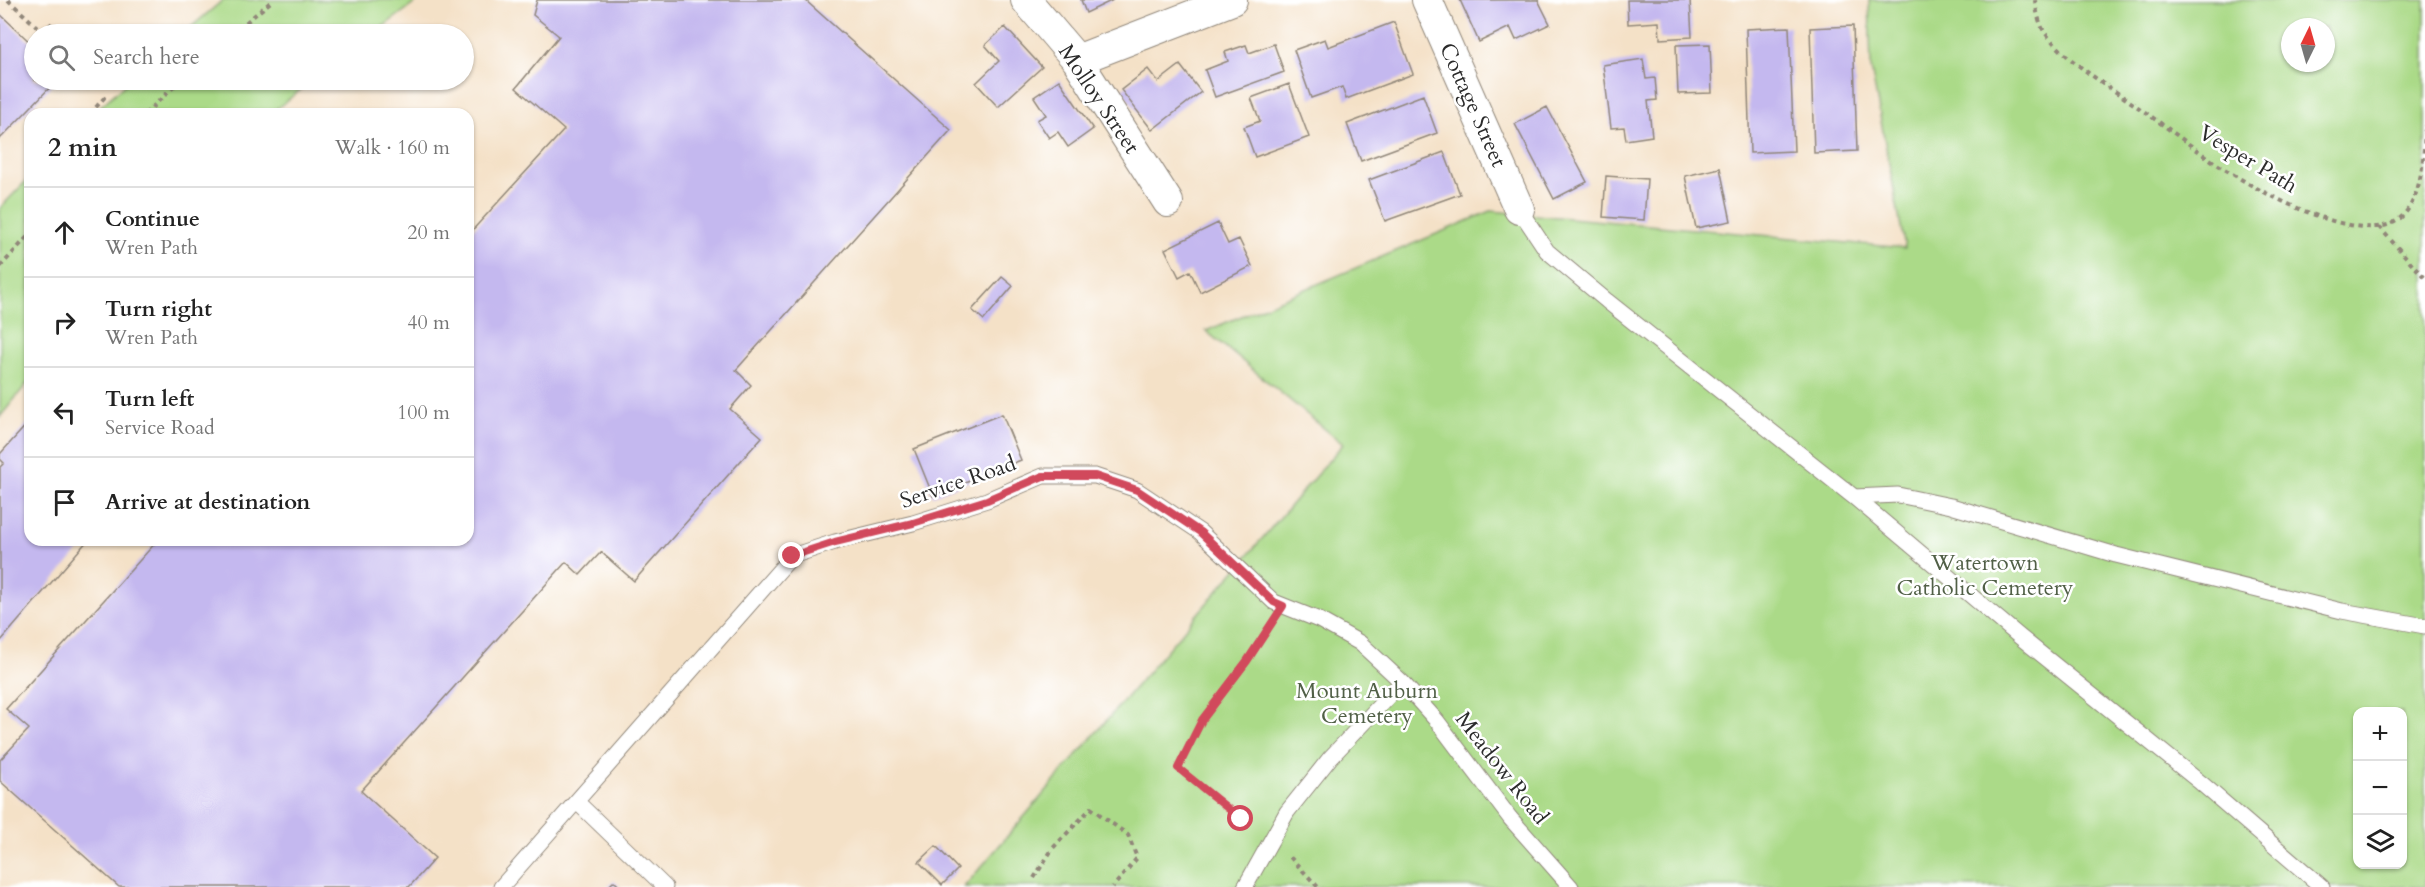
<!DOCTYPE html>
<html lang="en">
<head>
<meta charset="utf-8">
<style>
	:root { --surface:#fff; --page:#f2f2f2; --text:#222; --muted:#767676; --line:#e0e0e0 }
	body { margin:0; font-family:Cardo,serif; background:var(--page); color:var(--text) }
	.controls { position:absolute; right:18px; bottom:18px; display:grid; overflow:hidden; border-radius:12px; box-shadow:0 2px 4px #0004 }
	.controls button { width:54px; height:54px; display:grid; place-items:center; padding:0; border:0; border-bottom:2px solid var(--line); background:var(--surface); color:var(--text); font:30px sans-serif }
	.compass { position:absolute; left:2281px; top:18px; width:54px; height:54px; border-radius:50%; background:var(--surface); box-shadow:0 2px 4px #0004; rotate:5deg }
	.stop { position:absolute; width:18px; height:18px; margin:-14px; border:4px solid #d1495b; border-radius:50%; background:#fff }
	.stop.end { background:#d1495b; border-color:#fff; box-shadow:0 2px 6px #0008 }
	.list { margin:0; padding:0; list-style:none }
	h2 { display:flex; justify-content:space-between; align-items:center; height:78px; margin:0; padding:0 24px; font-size:26px }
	h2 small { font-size:20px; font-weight:400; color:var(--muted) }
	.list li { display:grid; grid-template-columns:39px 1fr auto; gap:18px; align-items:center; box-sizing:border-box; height:90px; padding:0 24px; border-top:2px solid var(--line) }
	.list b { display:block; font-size:22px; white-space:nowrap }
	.list p { margin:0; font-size:20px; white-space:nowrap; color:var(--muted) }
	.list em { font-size:20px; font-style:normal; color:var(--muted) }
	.icon { flex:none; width:33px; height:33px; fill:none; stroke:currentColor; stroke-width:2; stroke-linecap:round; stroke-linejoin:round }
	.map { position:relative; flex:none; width:2425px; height:887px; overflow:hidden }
	.search { position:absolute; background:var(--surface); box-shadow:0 2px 4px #0004; left:24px; top:24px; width:450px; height:66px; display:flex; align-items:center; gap:15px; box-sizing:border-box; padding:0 21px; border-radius:33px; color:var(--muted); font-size:22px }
	.panel { position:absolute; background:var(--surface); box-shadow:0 2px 4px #0004; left:24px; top:108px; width:450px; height:438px; border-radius:18px }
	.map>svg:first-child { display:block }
	.green { fill:#abda88; stroke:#6b825a; stroke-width:1.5; fill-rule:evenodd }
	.building { fill:#c4b8ef }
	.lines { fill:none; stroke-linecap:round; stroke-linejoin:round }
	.service-casing { stroke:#908679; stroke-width:17 }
	.minor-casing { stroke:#908679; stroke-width:32 }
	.path { stroke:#908679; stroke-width:4; stroke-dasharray:4.5 4.5; stroke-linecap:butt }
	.service { stroke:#fff; stroke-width:15 }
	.minor { stroke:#fff; stroke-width:30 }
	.route { stroke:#d1495b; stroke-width:8 }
	.labels { text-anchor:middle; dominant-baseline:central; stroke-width:5; stroke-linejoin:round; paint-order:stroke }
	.street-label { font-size:22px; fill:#2b2b2b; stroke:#fff }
	.park-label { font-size:22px; fill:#516047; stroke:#fff }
</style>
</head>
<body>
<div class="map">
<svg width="2425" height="887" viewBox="0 0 2425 887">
	<rect width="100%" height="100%" fill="#fff"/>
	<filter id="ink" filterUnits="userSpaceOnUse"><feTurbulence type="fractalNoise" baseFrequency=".0167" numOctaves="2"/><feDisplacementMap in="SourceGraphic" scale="12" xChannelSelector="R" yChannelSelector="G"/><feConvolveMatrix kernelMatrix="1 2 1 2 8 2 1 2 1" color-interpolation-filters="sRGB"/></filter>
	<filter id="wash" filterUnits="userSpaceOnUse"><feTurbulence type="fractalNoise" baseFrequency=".008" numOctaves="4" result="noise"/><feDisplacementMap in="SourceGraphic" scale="24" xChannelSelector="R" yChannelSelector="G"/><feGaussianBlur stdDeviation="1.35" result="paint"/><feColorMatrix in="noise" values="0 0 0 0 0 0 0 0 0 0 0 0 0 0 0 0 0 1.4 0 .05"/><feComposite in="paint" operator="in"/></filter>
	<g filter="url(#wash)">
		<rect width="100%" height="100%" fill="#f4e1c7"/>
		<path class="green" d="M223 0H419L373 34H183Z
			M1869 0H2425V887H964L1343 444 1206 331 1491 211 1905 248 1871 68ZM2290 27H2326V63H2290ZM2358 712H2402V864H2358Z
			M130 80H313L270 114H92Z
			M30 177V380L0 417V208Z"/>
		<g id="blocks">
			<path class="building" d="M537 0H805L951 130 736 370 751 385 730 409 762 437 634 581 601 552 580 575 566 562 361 791 435 858 409 887H119L0 781V760L29 729 6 709 158 540H468V235L564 130 516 88 559 36 533 15Z
				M1081 0H1113L1086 13Z
				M1460 0H1538L1550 24 1516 40 1510 27 1479 42Z
				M1627 0H1690L1692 37 1660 39 1659 22 1628 24Z
				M0 14 34 46V80H57L0 139Z
				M1394 22 1413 74 1346 99 1342 87 1311 98 1294 50 1325 39 1328 47Z
				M1853 26 1857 151 1814 153 1810 28Z
				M1005 27 1042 67 998 107 976 83 999 61 985 45Z
				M1789 27 1794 151 1750 153 1746 29Z
				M1274 44 1284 72 1215 97 1205 70 1228 61 1225 52 1246 45 1249 53Z
				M1710 44 1712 93 1678 94 1676 45Z
				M1643 59 1646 79 1655 78 1657 100 1648 101 1652 136 1626 140 1624 127 1611 128 1603 65Z
				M1180 65 1201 92 1152 130 1121 90 1148 69 1158 82Z
				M1059 80 1093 129 1068 147 1058 132 1049 138 1037 120 1046 115 1034 97Z
				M1289 84 1309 137 1255 157 1244 127 1260 121 1251 98Z
				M1423 95 1437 133 1361 161 1347 124Z
				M1547 107 1587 182 1554 199 1515 124Z
				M1444 152 1460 194 1385 221 1369 180Z
				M1720 168 1731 221 1696 228 1685 176Z
				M1606 176 1647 179 1644 220 1603 217Z
				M1218 223 1228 244 1239 239 1252 266 1200 292 1190 271 1179 277 1165 249Z
				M1002 277 1013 286 984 320 972 310Z
				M1002 414 1021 460 933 496 914 449Z
				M30 421V540H88L0 642V467L4 463 0 459V454Z
				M936 846 958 869 942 885 919 862Z
				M614 881 620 887H608Z"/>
		</g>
	</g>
	<g filter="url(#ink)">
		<use href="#blocks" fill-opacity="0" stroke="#908679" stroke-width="1.5"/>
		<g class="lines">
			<defs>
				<path id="service" d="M1519 209 1547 251 1607 301 1854 497 2020 637 2201 783 2322 887
					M1854 497 1898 495 1951 506 2116 555 2342 611 2425 626
					M577 802 665 887
					M501 887 792 556 835 542 913 523 987 500 1043 476H1095L1137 490 1200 532 1274 602 1319 620 1360 643 1402 682 1437 721 1510 818 1571 887
					M1245 887 1287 812 1330 758 1402 682"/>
				<path id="minor" d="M1026 0 1077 60 1168 202
					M1427 0 1519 209
					M1077 60 1232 0"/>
			</defs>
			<use href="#service" class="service-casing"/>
			<use href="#minor" class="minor-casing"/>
			<path class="path" d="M8 0 45 34
				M2035 0C2036 10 2040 27 2046 34 2073 67 2109 86 2142 110 2168 128 2193 148 2220 166 2254 189 2361 249 2399 219 2423 200 2424 153 2425 125
				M43 33 52 23
				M232 34 273 0
				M90 114 104 98 101 95
				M145 114 181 80
				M2379 227 2425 278
				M0 267 30 234
				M1241 819 1178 768 1202 720 1247 661 1270 626
				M1290 857 1318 887
				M1034 878 1053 848 1091 808 1128 835 1137 858 1113 887"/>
			<use href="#service" class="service"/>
			<use href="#minor" class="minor"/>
		</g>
	</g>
	<g class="lines" filter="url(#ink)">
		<path class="route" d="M792 556 835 542 913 523 987 500 1043 476H1095L1137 490 1200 532 1274 602 1283 606 1247 661 1202 720 1178 768 1241 819"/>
	</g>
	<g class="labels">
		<g class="street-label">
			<text transform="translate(1099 99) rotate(56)">Molloy Street</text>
			<text transform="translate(1473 105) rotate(66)">Cottage Street</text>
			<text transform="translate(2248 159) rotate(31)">Vesper Path</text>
			<text transform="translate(958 482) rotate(-19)">Service Road</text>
			<text transform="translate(1502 768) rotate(52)">Meadow Road</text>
		</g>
		<g class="park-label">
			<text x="1985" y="563">Watertown<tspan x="1985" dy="25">Catholic Cemetery</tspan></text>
			<text x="1367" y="691">Mount Auburn<tspan x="1367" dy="25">Cemetery</tspan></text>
		</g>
	</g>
</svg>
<div class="controls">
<button>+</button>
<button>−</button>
<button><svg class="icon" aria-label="layers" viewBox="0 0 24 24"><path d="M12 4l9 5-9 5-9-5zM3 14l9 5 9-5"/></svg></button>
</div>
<svg class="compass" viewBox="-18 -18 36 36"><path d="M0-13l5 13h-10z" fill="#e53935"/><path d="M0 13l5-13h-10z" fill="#767676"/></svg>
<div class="stop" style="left:1241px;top:819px"></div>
<div class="stop end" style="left:792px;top:556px"></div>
<div class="search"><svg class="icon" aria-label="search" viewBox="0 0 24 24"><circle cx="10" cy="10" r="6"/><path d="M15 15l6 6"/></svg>Search here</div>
<section class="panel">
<h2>2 min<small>Walk · 160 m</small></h2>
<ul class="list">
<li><svg class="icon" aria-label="ahead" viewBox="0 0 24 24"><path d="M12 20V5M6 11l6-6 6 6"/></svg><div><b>Continue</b><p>Wren Path</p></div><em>20 m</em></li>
<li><svg class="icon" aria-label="right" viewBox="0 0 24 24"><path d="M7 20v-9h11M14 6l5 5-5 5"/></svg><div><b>Turn right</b><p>Wren Path</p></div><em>40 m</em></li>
<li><svg class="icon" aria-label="left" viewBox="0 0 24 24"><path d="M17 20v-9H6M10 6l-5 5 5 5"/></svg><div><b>Turn left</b><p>Service Road</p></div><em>100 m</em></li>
<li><svg class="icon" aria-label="arrive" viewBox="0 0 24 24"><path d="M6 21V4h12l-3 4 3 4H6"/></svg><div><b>Arrive at destination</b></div></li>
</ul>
</section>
</div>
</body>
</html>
